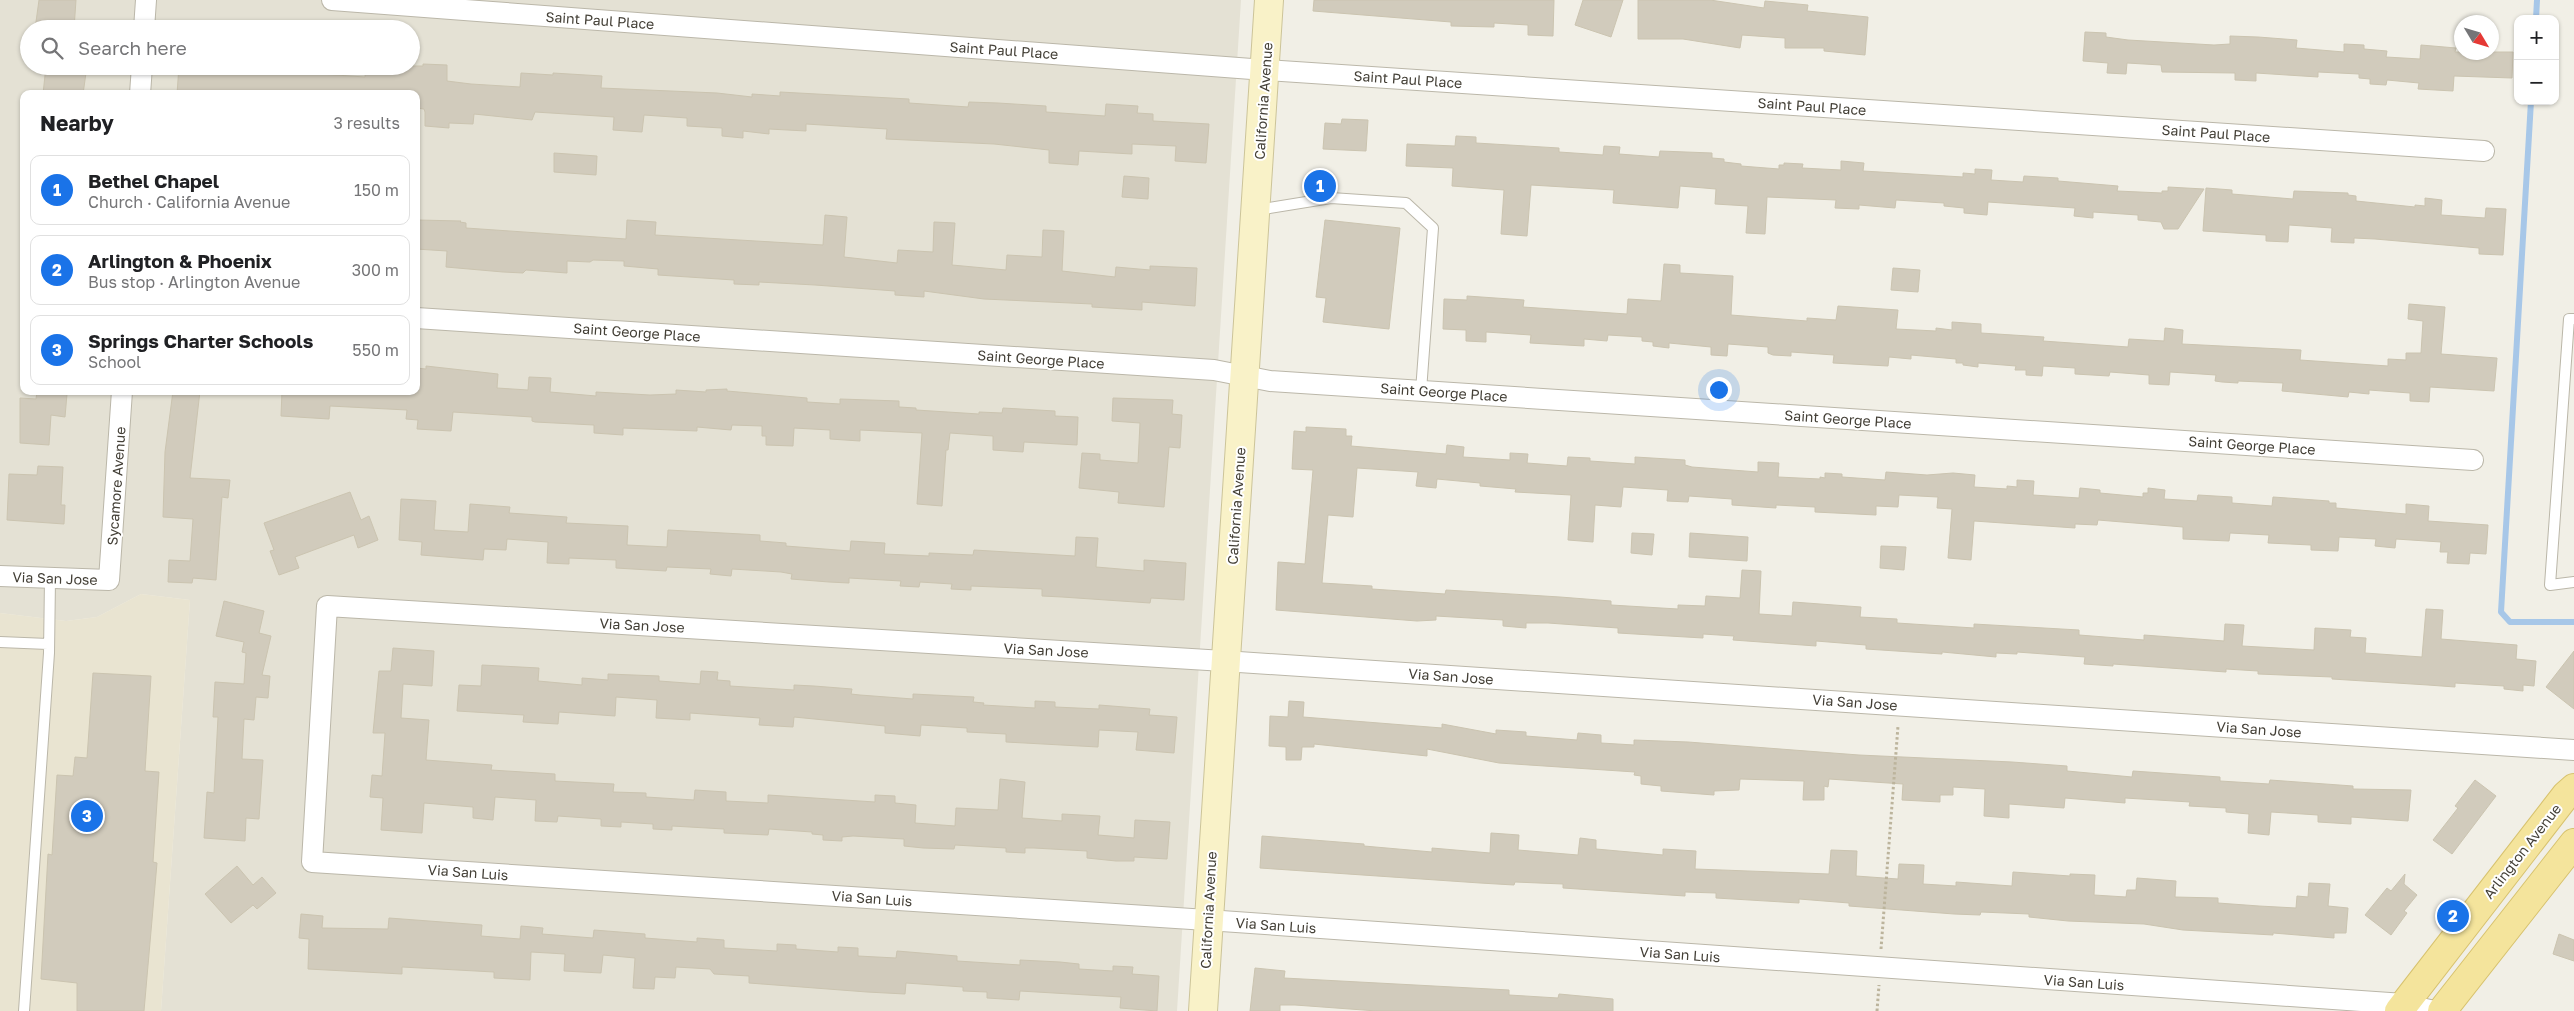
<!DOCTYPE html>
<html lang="en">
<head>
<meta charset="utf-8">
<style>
	:root { --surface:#fff; --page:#f6f6f6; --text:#202124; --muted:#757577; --line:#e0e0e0; --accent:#1a73e8 }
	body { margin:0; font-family:"Golos Text",sans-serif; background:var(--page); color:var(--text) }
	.controls { position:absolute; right:15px; top:15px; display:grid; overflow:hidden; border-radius:10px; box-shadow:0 1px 4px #0004 }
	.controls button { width:45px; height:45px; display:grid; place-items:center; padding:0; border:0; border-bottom:1px solid var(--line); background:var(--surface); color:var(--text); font:25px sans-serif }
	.compass { position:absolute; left:2454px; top:15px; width:45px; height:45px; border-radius:50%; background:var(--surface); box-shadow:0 1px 4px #0004; rotate:128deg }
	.you { position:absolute; left:1718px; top:389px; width:18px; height:18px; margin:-12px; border:4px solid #fff; border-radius:50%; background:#1a73e8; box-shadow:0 0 0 8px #1a73e833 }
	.badge { display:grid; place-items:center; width:32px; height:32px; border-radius:50%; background:var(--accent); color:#fff; font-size:16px; font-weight:700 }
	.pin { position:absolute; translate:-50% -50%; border:2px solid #fff; box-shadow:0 1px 5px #0006 }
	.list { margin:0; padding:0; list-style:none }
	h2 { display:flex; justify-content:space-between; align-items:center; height:65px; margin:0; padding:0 20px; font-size:21px }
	h2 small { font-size:16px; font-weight:400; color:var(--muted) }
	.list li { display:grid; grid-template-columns:32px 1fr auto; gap:15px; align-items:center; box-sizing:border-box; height:70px; margin:0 10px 10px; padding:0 10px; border:1px solid var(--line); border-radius:10px }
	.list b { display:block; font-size:19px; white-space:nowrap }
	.list p { margin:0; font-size:16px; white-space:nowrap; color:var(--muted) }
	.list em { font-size:16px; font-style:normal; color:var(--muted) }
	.icon { flex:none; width:28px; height:28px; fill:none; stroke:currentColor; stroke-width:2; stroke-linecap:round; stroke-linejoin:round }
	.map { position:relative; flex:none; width:2574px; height:1011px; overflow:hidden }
	.search { position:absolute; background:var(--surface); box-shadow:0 1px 4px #0004; left:20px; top:20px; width:400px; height:55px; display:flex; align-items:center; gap:12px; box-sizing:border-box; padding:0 18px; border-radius:28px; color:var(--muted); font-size:19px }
	.panel { position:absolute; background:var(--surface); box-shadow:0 1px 4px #0004; left:20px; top:90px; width:400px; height:305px; border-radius:10px }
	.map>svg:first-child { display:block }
	.residential { fill:#e4e1d4; fill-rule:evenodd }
	.education { fill:#e9e4d1 }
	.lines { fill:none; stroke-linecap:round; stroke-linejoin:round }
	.stream { stroke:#a7c7e8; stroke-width:6 }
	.building { fill:#d1cbbc; stroke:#cbc4b0 }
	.service-casing { stroke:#bbb7a9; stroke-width:12 }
	.minor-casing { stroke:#bbb7a9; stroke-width:22 }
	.secondary-casing { stroke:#ccc499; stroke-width:30 }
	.primary-casing { stroke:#d7c26e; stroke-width:30 }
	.path { stroke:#bcb49c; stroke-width:3; stroke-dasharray:2.5 2.5; stroke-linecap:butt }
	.service { stroke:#fff; stroke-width:10 }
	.minor { stroke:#fff; stroke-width:20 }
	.secondary { stroke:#f9f2c8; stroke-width:28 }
	.primary { stroke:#f4e49c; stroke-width:28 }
	.labels { text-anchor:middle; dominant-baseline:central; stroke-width:4; stroke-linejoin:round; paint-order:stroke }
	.street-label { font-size:14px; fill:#433f36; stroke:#fff }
</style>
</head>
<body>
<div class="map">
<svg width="2574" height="1011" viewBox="0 0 2574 1011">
	<rect width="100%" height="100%" fill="#f1efe6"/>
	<path class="residential" d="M0 0H1241L1177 1011H161L190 600 141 594 97 617 66 621 0 613ZM29 29H411V66H29ZM24 94H416V391H24Z"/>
	<path class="education" d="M141 594 190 600 161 1011H0V613L66 621 97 617Z"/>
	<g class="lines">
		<path class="stream" d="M2536 19 2537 0
			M2531 101 2501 612 2510 622H2574"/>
	</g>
	<path class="building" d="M39 0H76L74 29H35Z
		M1314 0H1554L1553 36 1528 35V25L1494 23V27L1451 26V22L1313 11Z
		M1583 0H1623L1611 37 1575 25Z
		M1638 0H1710L1764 8 1765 1 1808 5 1807 11 1868 17 1865 55 1824 51V48H1785V38L1742 35 1740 48 1683 39H1638Z
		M2085 32 2106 33V37L2128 40 2214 45 2230 44V36L2258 37 2297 40 2296 48 2344 52V44L2364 45V49L2387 51 2386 57 2420 59 2421 45 2456 48 2455 52H2513L2512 78 2454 76 2453 91 2418 89 2419 83 2387 80 2386 85 2370 84V79L2359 78V74L2318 72V77L2256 73V81L2235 80V73L2162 72 2161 65 2127 63 2126 74 2107 73 2108 63 2083 61Z
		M423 64 447 65V81L471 84 520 87 521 73 553 75V73L602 76 601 88 717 93 752 97V94L780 96V92L909 99V103L968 107 969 102 998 103 1046 106V112L1105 116 1106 104 1138 106 1137 113 1153 114V121L1209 124 1206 163 1175 161 1176 146 1132 144V154L1079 151 1078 165 1049 163V150L994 144 886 139 887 129 806 124V131L769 129V134L743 131V138L722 136V128L687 126V118L644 115 642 132 613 130 614 117 535 112 532 120 474 114 473 124 449 123V128L425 126V112L424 109 416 108V94H177L179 66H321V74L365 77 366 66H423Z
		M46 66H87L83 94H43Z
		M1342 119 1368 120 1366 151 1323 149 1325 123 1341 124Z
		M1456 136 1476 137V143L1559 148V152L1603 155 1604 146 1620 147 1619 154 1659 157 1660 151 1712 153V158L1724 159V162L1741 164V166L1779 169V165H1784V163L1803 164 1802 168 1841 170V161L1864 163 1863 171 1963 177V173L1975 174V169L1992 170 1991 180 2023 182 2024 176 2058 178V181L2118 186 2117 191 2162 193V191H2168V187L2204 189 2178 229H2164L2161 222 2138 220V215L2093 212V218L2074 216 2075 208 1988 202 1987 215 1964 213V208L1944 206V203L1896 200 1895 208 1859 205V209L1835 208 1836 200 1767 197 1765 234 1746 233 1748 206 1715 204 1716 189 1680 186 1678 208 1613 203 1614 190 1531 185 1527 236 1501 234 1504 190 1452 186 1453 168 1406 166 1407 144 1455 146Z
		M554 153 597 156 596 175 554 172Z
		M1124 176 1149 178 1148 199 1122 197Z
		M2206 188 2232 190V194L2293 199 2294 191 2348 193V195L2356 196V201L2415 207V205L2425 206V198L2442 200 2441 215 2485 218 2486 208 2506 209 2503 255 2479 254V248L2375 239 2354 238V243L2331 242 2332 228 2289 225 2288 242 2266 241V235L2203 231Z
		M825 215 847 217 844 257 897 263 898 250 933 252 934 222 955 223 952 265 1006 270 1007 255 1042 257 1043 230 1064 231 1062 271 1115 277 1116 267 1150 270V266L1197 268 1195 306 1142 302V310L1092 307V304L984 299 924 291V297L895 295V291L815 285 759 282V285L734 284V280L658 275V269L624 266V261L593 260 590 262 567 261V273L526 270 523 273 503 272 446 267 447 251 416 249 418 220 461 221 460 222 466 223V228L626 239 627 220 656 222 655 235 823 245Z
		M1325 220 1400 228 1389 329 1323 322 1326 298 1316 297Z
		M1664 264 1680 265V273L1733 276 1731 315 1807 321V318L1836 320 1838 306 1898 310 1896 329 1936 331V328L1952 330V322L1981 324V333L2044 337 2043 341 2128 347 2129 339 2164 341 2165 328 2183 330 2182 344 2301 350 2300 360 2388 366V359L2406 360V353H2421L2423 321 2408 319 2409 304 2445 307 2441 354 2497 358 2494 391 2430 387 2429 402 2410 401V393L2369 390V394L2349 392 2348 397 2282 391 2283 383 2238 381V383L2222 382 2215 381 2216 375 2170 372 2169 385 2149 384V375L2110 372 2109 376 2075 374V368L2043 366 2042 376 2026 375V370H2015L2016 366 1978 363V367L1963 365V363H1956V359L1911 355V359L1889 357 1888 366 1833 363 1834 355 1791 352V356L1773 355 1768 353V347L1728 344 1727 356 1711 355V347L1669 343V348L1653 346V342L1642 341V337L1608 335 1607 341 1584 339V346L1530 343 1531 335 1486 332V342L1466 341V330L1443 329 1444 299 1467 300V296L1524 300 1523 307 1627 314 1628 299 1661 301Z
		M1893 268 1920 270 1918 292 1891 290Z
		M426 366 498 374 497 388 528 390 529 377 551 378 550 392 596 396V392L650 395 676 394V390L706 392V390L727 389V391L807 398V402L840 404V399L899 401V407L916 408V410L979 414V412L1002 413 1003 408 1055 411V416L1078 417 1077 445 1024 442 1023 452 993 450V436L950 433 948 450H946L942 506 917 504 922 433 860 430V441L830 439V430L794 428 793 446 766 445V436H762V426L732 425 731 430 697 427V431L623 428V435L594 433V425L535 422 532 421V417L453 412 451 431 417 429 418 420 406 419 407 410 330 406 329 419 281 416 282 391H416V368L426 369Z
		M173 391H200L190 478 230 480 228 498 222 497 216 580 193 578 192 583 168 582 169 560 190 561 193 519 163 517 165 452Z
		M37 392 67 394 65 417 51 415 49 445 20 443V398L36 399Z
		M1113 398 1173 400 1172 414 1182 415 1180 448 1169 447 1164 507 1118 503 1119 492 1079 488 1082 453 1100 454V460L1138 463 1140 423 1112 421Z
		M1306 427 1346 429V436H1352L1351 446 1446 454 1447 445 1464 447 1463 457 1510 460V453L1528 454 1527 463 1567 466 1568 457 1590 458V461L1635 464V457L1685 460V465L1692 467 1758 472V462L1779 463 1778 477 1820 479V477L1825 478V473L1842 474V477L1885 480 1886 472 1927 475 1953 473 1975 475 1974 487 2007 489V486L2017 487V480L2034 481 2033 495 2079 498 2080 488 2100 490V493L2143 497V493H2148V488L2165 490 2164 499 2197 501 2198 495 2232 497V503L2272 506 2273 497 2329 501V503H2336V508L2406 514V504L2429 506 2428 521 2488 525 2486 554 2470 553 2469 564 2447 563 2448 552H2440L2441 542 2396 539 2395 548 2375 546 2376 539 2339 537 2338 551 2311 550V545L2268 543 2269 535 2230 533 2229 541 2183 539V527L2098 520 2097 525 2075 524V528L1974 521 1971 560 1948 558 1952 509 1937 508 1938 497 1899 495 1898 507 1876 506V515L1815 512V507L1776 505V508L1732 505V499L1689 496 1688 502 1667 501 1668 490 1623 487 1621 507 1595 505 1593 542 1568 540 1571 495 1515 492 1516 489 1480 486V483L1437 479 1436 488 1416 486 1418 472 1357 468 1353 517 1328 515 1322 583 1372 586V589L1445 594 1446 590 1560 597 1611 601V605L1678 609V605L1705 606 1706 596 1740 598 1742 570 1761 571 1759 614 1792 616 1793 602 1861 607 1860 617 1897 619V623L1974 628V624L2079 630V635L2144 640V635L2224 641 2225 624 2244 625 2242 646 2314 650 2315 628 2351 630 2350 637 2366 638 2365 653 2422 657 2426 609 2443 610 2441 639 2517 645 2516 659 2536 661 2534 686 2523 685V691L2504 689V686L2455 683V687L2428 685 2332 679V677L2258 674V671L2226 669V672L2113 664V666L2084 664 2085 657 2017 652V654L1996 653V657L1942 652V654L1866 649V645L1816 641V646L1733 640 1734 636 1703 634V638L1618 633V628L1548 623H1526V628L1503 626V620L1436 616V620L1417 621 1276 610 1278 562 1305 564 1313 470 1292 469 1294 431 1306 432Z
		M38 466 63 467 61 505H65L64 524 7 520 9 474 37 475Z
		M350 492 361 520 369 516 378 540 358 548 354 535 295 557 299 568 279 575 270 551 274 550 264 523Z
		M401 499 436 501 434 530 468 532 470 504 510 507 509 513 567 517 566 523 628 526 627 545 667 547 668 530 760 535V541L786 543V546L850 551 851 541 885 543 884 554 929 556V553L973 555 974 550 1075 556 1076 537 1098 538 1096 567 1144 571V560L1186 563 1184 600 1151 598 1150 603 1062 597 1042 596V589L971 586V590L951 589 952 584 920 582 919 587 900 586 901 581 849 578V583L829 582 791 579 792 574 781 572 732 569 731 576 710 574 711 569 667 567 666 571 616 568V560L569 558V564L547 563 548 542 507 539 506 550 484 549 483 560 421 555 422 542 399 540Z
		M1632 533 1654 534 1652 555 1631 553Z
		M1690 533 1748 537 1747 561 1689 557Z
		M1881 546 1906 547 1904 570 1880 568Z
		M224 601 264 611 259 633 271 636 262 675 270 676 268 698 256 697 254 720 244 719 242 759 263 760 259 819 246 818 245 841 204 838 207 792 214 793 218 717H213L215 682 244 684 246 653 242 652 244 642 216 636Z
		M393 648 434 651 432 686 403 684 401 718 429 720 426 760 492 765 491 770 555 774V781L614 784 613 792 646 793V797L694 800 695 790 726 792V801L768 803V795L875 802V795L895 796V803L916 805 915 823 955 826 956 808 998 810 1000 779 1025 782 1022 818 1062 821V814L1100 816 1098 835 1134 838 1135 820 1170 822 1167 859 1134 857V861H1116L1087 858V851L1034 848H1025V853L1006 852V848L955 845 954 849 923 848 904 846V839L853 836 842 837V841L823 840V835L812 834V832L769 829 768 835 724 833V829L672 826V830L653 829V824L621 822V827L601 826V819L558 816 557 822 535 821 536 800 495 797 493 820 473 818V807L424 803 422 833 381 830 383 798 370 797 372 775 382 776 385 733H373L379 671H391Z
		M2574 651V709L2546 687Z
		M482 665 539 668 538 681 582 685V678L608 680V674L659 676V681L700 684 701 671 718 672 717 680 730 681V686L794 690V685L814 686 852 689 851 694 860 695 913 699V694L974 697 973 702 984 703 983 705 1035 708V701L1055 702V707L1099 709V705L1150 709 1149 715 1177 717 1174 753 1136 750 1138 732 1099 730 1098 747 1006 742V734L967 732V728L921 725 920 736 885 733V726L794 717 793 727 759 725 760 718 690 713V720L656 718 657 700 616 697 615 716 559 712 558 724 523 722 524 715 457 711 459 685 481 686Z
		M93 673 151 676 145 771 159 772 153 862 157 863 144 1011H77V983L41 979 48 854 52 855 57 775 73 776 75 757 87 758Z
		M1289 701 1304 702 1303 717 1442 728V724L1496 734V730L1526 732V736L1577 740 1578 733 1601 735V743L1634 745V740L1688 742 1859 755 2012 762 2067 766V771L2132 777 2133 771 2220 777V781L2269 784 2270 780 2353 786V789L2411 790 2408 821 2351 817V824L2318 822V815L2271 812 2269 835 2248 833 2249 814 2226 812V808L2189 806 2190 802 2125 798V803L2065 798 2064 808 2009 804V818L1984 816 1985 789 1953 787V795H1940V802L1902 800 1903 784 1829 779 1828 787 1824 786V800H1803L1804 781 1740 779 1739 790 1714 791V795L1661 791V786L1641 784V776L1634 775 1635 772 1499 763 1427 749V756L1314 744V747H1302L1301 760H1286V747L1269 746 1270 716 1288 717Z
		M2475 780 2496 796 2452 854 2433 840 2458 808 2455 806Z
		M1491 833 1519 835 1518 850 1578 855 1580 838 1596 840V849L1663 855V849L1696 851 1695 869 1829 874 1831 850 1857 851 1856 876 1898 879 1899 864 1924 865 1923 884 1956 886V882L2012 886 2013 872 2070 876V874L2095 875 2094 895 2126 897 2127 890H2136L2137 878 2176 881 2175 897 2218 898V903L2259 906 2296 908 2297 896 2308 897 2309 883 2330 884 2328 906 2348 908 2346 933H2334V938L2273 933V935L2183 930 2144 924 2068 921 2029 917V914L1981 912 1980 915 1954 914 1849 906V903L1799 899V903L1716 898V893L1685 892V896L1623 892 1563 888V884L1515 882 1514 885 1480 883 1260 868 1262 836 1364 844V846L1432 852V848L1490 853Z
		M237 866 253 885 262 877 276 893 257 909 253 905 231 923 205 894Z
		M2405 874 2404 884 2417 895 2404 911 2407 913 2391 935 2365 915 2387 888 2391 891Z
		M301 914 323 916 322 928 388 929 389 918 482 925 481 936 520 939 521 926 543 928 542 934 593 938 594 930 645 934V938L697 942V938L724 940V948L777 951V944L796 945V949L838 952V947L858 948V956L896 958 897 951 957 956V961L989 963 1020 965V960L1060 962 1079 964V969L1113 971V966L1133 967 1132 974 1159 976 1157 1011 1120 1008 1121 997 1020 991 1019 1000 987 998V992L963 991V987L906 983 905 994 867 992 749 983V976L714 974 710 969 676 967 675 978 655 977 654 989 633 988 635 958 603 955 601 973 564 971 565 954 531 952 530 980 494 978V972L402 967V974L308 969 309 939 299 938Z
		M2559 934 2574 940V961L2553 954Z
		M1255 968 1285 971 1284 978 1509 990V995L1558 998 1559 994 1613 999V1011H1377L1295 1005H1280V1011H1250Z"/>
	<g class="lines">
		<defs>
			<path id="service" d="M1257 210 1331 198 1406 203 1433 228 1421 391
				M2574 319H2569L2550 585 2574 582
				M0 642 48 644
				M24 1011 49 653 50 579"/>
			<path id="minor" d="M332 0 1265 70 2484 151
				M144 29 146 0
				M140 94 142 66
				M416 318 1214 370 1270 381 2473 460
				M0 576 109 580 122 391
				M2434 1011 2404 1004 1207 920 312 862 327 606 1224 661 2574 750"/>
			<path id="secondary" d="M1203 1011 1269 0"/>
			<path id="primary" d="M2399 1011 2566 795 2574 788
				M2442 1011 2574 843"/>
		</defs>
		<use href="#service" class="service-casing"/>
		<use href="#minor" class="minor-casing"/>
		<use href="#secondary" class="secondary-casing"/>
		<use href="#primary" class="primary-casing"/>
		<path class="path" d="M1881 949 1898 726
			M1877 1011 1879 985"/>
		<use href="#service" class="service"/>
		<use href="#minor" class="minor"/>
		<use href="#secondary" class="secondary"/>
		<use href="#primary" class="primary"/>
	</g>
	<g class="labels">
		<g class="street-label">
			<text transform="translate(600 20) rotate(4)">Saint Paul Place</text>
			<text transform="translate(1004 50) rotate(4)">Saint Paul Place</text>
			<text transform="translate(1408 79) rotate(4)">Saint Paul Place</text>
			<text transform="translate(1263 101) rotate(-86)">California Avenue</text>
			<text transform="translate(1812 106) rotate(4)">Saint Paul Place</text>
			<text transform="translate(2216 133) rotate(4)">Saint Paul Place</text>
			<text transform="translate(637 332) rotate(4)">Saint George Place</text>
			<text transform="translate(1041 359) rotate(4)">Saint George Place</text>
			<text transform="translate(1444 392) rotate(4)">Saint George Place</text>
			<text transform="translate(1848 419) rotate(4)">Saint George Place</text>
			<text transform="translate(2252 445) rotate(4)">Saint George Place</text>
			<text transform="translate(116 486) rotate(-86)">Sycamore Avenue</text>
			<text transform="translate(1236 506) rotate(-86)">California Avenue</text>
			<text transform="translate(55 578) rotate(2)">Via San Jose</text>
			<text transform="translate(642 625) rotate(3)">Via San Jose</text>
			<text transform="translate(1046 650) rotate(3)">Via San Jose</text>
			<text transform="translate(1451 676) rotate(4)">Via San Jose</text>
			<text transform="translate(1855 702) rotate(4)">Via San Jose</text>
			<text transform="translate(2259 729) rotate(4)">Via San Jose</text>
			<text transform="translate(2522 851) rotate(-52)">Arlington Avenue</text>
			<text transform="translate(468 872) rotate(4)">Via San Luis</text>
			<text transform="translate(872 898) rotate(4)">Via San Luis</text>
			<text transform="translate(1208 910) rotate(-87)">California Avenue</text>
			<text transform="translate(1276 925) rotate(4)">Via San Luis</text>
			<text transform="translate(1680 954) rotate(4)">Via San Luis</text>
			<text transform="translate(2084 982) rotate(4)">Via San Luis</text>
		</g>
	</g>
</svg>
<div class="controls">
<button>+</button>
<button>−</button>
</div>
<svg class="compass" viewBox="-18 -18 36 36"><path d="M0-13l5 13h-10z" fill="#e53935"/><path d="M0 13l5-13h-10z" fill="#757577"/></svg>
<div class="you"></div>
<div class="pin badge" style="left:1320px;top:186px">1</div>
<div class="pin badge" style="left:2453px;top:916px">2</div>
<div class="pin badge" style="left:87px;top:816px">3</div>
<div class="search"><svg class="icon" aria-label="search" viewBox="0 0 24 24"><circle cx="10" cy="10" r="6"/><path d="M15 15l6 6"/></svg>Search here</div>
<section class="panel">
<h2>Nearby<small>3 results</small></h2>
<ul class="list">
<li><span class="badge">1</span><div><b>Bethel Chapel</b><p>Church · California Avenue</p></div><em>150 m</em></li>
<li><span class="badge">2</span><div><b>Arlington &amp; Phoenix</b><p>Bus stop · Arlington Avenue</p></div><em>300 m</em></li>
<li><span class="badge">3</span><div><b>Springs Charter Schools</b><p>School</p></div><em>550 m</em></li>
</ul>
</section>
</div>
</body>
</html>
